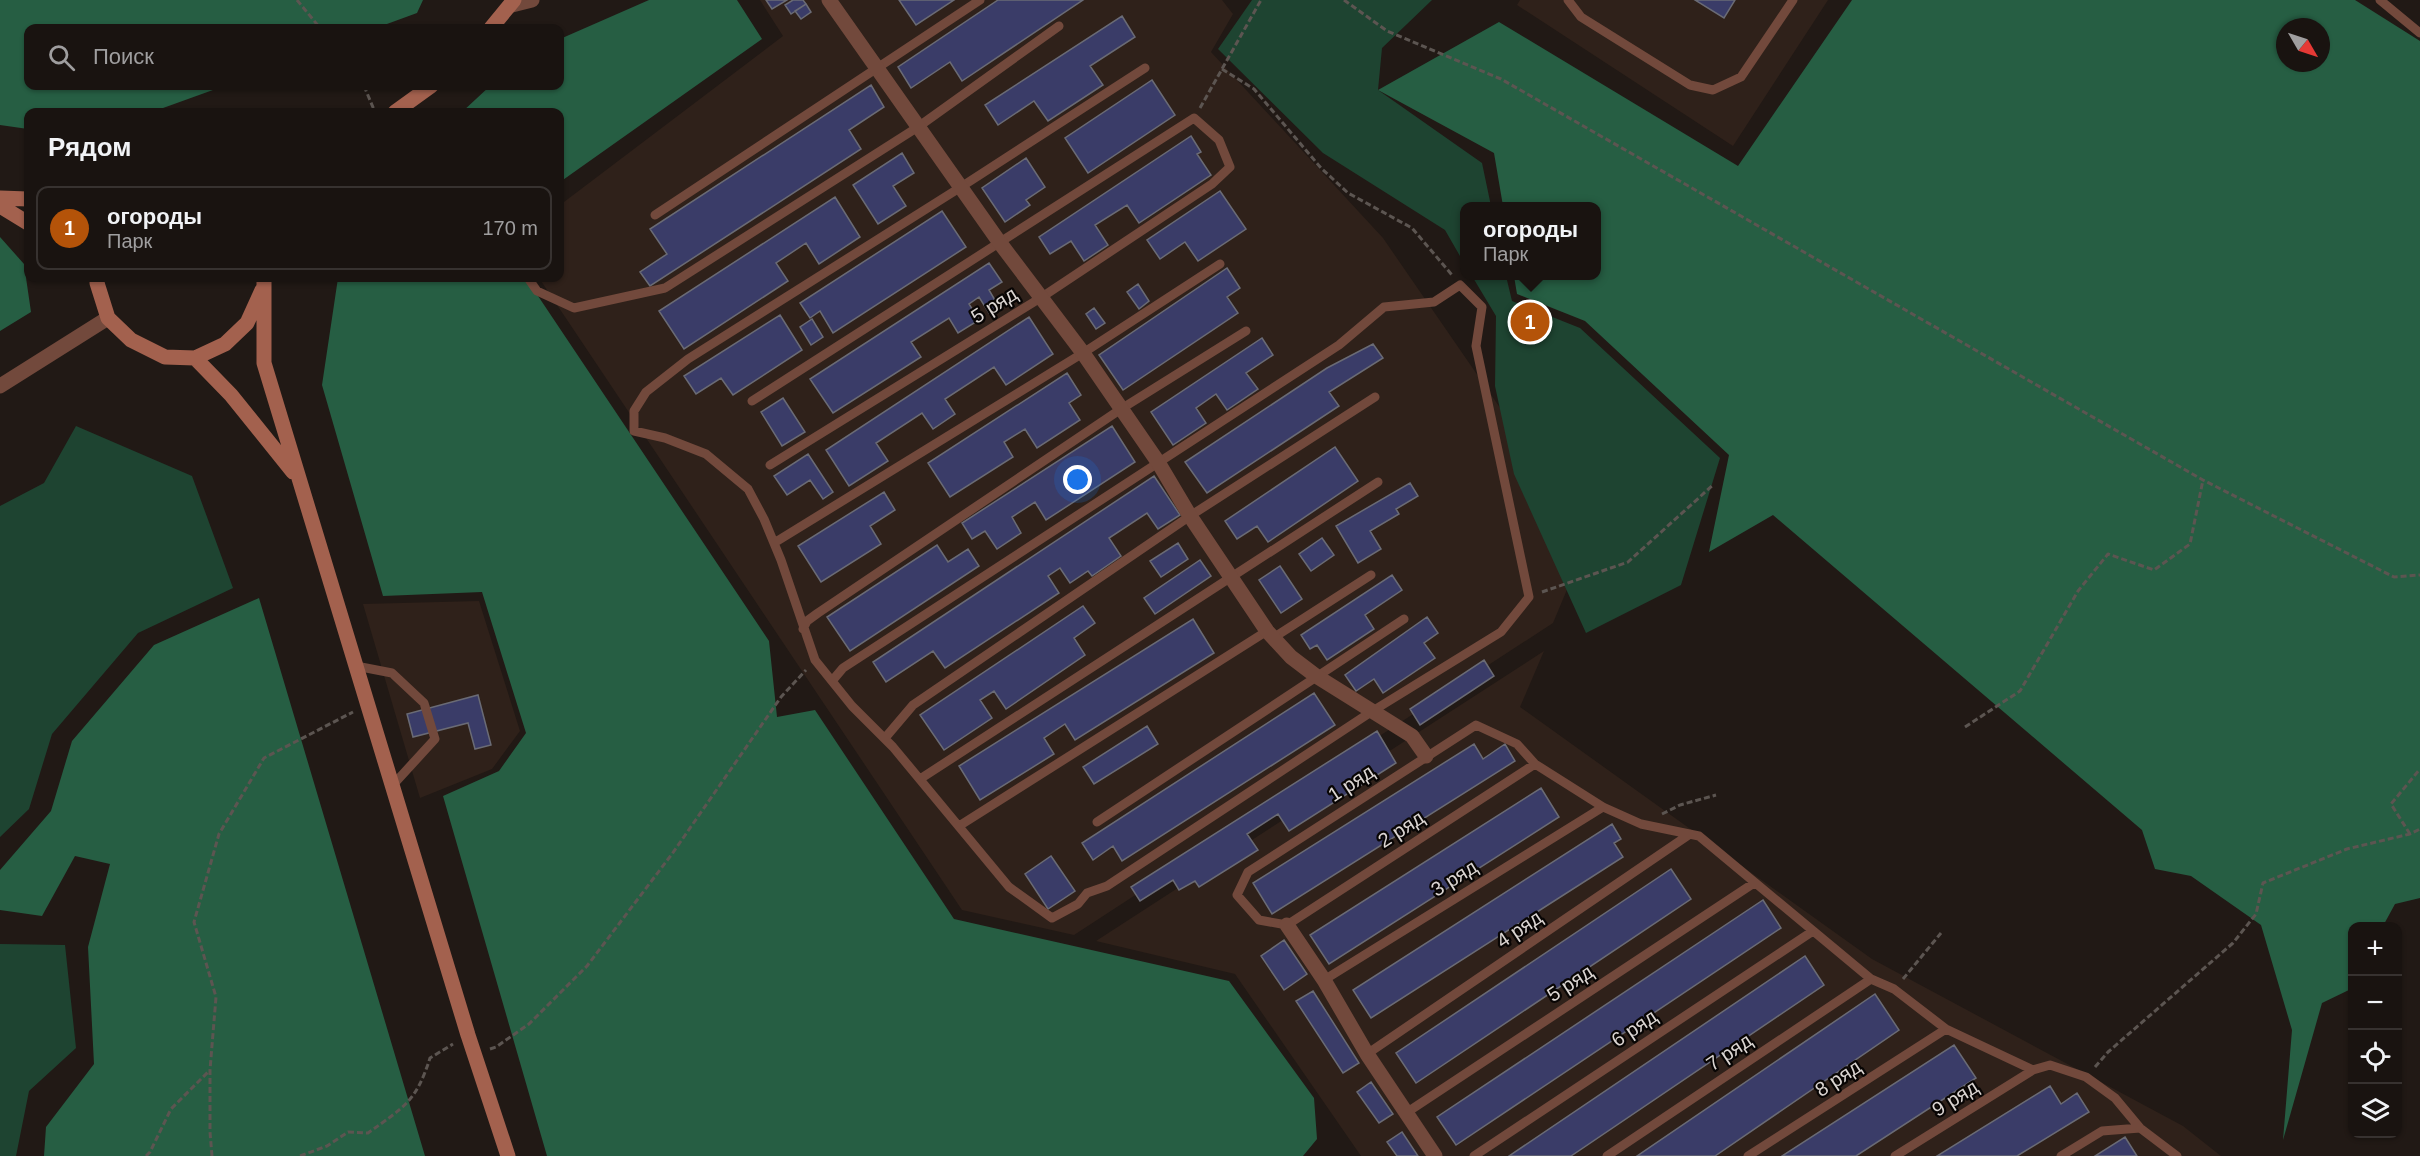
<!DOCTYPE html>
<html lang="ru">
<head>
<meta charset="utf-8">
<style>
	:root { --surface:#191310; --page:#26201e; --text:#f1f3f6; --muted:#9f9e9f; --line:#373230; --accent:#b45309 }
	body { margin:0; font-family:Helvetica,sans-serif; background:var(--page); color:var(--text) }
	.controls { position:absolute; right:18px; bottom:18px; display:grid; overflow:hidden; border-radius:12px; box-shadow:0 2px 4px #0004 }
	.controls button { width:54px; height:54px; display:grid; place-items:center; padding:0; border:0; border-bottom:2px solid var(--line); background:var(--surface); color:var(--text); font:30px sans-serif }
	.compass { position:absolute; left:2276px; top:18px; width:54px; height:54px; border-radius:50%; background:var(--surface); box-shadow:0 2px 4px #0004; rotate:129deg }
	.you { position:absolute; left:1078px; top:480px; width:21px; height:21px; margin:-15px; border:4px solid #fff; border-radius:50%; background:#1a73e8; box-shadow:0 0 0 9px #1a73e833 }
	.badge { display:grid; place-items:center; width:39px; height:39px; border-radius:50%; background:var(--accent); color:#fff; font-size:20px; font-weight:700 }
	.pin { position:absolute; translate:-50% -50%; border:3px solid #fff; box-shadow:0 2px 6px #0006 }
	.popup { position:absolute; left:1460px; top:202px; width:141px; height:78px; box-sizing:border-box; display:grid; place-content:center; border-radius:12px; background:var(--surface); filter:drop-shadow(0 2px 4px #0005); font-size:20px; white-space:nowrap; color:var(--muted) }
	.popup b { font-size:22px; color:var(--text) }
	.popup::after { content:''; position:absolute; left:50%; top:100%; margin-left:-12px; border:12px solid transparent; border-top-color:var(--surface) }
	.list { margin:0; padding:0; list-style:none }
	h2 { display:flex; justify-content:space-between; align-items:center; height:78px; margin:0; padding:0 24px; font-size:26px }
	h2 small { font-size:20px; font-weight:400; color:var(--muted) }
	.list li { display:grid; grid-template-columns:39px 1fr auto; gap:18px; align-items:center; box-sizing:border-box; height:84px; margin:0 12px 12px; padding:0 12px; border:2px solid var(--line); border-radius:12px }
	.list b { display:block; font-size:22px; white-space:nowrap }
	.list p { margin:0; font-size:20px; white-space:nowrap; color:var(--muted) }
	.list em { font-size:20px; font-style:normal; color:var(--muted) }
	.icon { flex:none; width:33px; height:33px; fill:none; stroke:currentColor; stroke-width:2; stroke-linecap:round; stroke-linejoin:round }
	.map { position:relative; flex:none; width:2420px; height:1156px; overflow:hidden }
	.search { position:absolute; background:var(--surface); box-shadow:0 2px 4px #0004; left:24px; top:24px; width:540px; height:66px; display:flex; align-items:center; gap:15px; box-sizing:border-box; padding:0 21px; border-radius:12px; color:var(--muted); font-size:22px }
	.panel { position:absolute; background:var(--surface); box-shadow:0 2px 4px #0004; left:24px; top:108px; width:540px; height:174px; border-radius:12px }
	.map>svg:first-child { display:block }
	.built { fill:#2f211a }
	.green { fill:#1e4431 }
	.forest { fill:#265e43; fill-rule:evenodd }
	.building { fill:#3a3c68; stroke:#6a6b75; stroke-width:1.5 }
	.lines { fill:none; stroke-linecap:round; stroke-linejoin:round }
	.path { stroke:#5c5551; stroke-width:3; stroke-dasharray:6 3; stroke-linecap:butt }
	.lane { stroke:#72493c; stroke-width:9 }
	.street { stroke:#72493c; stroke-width:15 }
	.secondary { stroke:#a3614e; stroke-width:15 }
	.labels { text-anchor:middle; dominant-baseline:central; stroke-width:4.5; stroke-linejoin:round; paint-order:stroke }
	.street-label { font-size:20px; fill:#dbd5d2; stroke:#080504 }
</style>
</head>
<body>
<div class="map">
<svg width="2420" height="1156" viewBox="0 0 2420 1156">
	<rect width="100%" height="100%" fill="#211915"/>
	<path class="built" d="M760 0H1222L1233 14 1211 52 1383 238 1589 537 1553 623 1074 935 962 910 539 278H560V205L783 36Z
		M1520 0H1828L1733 146 1517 5Z
		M479 601 520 731 492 769 420 798 363 604Z
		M1544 651 1520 707 1872 959 2183 1126 2221 1156H1361L1235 974 1096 941Z"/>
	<path class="green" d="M1252 0H1432L1382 48 1378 90 1482 163 1491 206H1464V263L1445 230 1323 153 1218 49Z
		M1472 276H1506L1512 301 1580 328 1720 458 1681 585 1586 633 1514 474 1495 386 1496 316Z
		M76 426 192 476 233 588 138 633 52 734 29 809 0 837V506L44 483Z
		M0 944 65 945 76 1048 29 1091 16 1156H0Z"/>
	<path class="forest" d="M0 0H423L417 13 376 28H28V86H224L152 112H28V129L0 125Z
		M649 0H737L762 39 560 182V112H462L490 86H560V39Z
		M1852 0H2355L2420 41V898L2395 904 2383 926H2352V986L2351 989 2322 1003 2283 1140 2292 1030 2261 925 2191 876 2155 869 2142 830 1773 515 1709 552 1729 455 1585 321 1517 294 1514 276H1596V206H1503L1494 153 1378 90 1499 22 1738 166ZM2285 27H2321V63H2285Z
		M0 237 24 264 31 312 0 331Z
		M338 278H526L769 641 777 717 815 710 954 919 1229 981 1314 1098 1317 1139 1303 1156H547L443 796 499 771 526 733 482 592 383 596 322 385Z
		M259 598 425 1156H44L46 1127 94 1064 88 947 110 864 75 856 42 916 0 910V870L51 811 72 741 154 645Z"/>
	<path class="building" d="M766 0H787L772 9Z
		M793 0H803L806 4 791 14 785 5Z
		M899 0H954L916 25Z
		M998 0H1083L962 81 950 62 911 88 898 67Z
		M1695 0H1735L1724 18Z
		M806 4 811 12 801 19 795 11Z
		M1122 16 1135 37 1090 66 1103 85 1048 121 1034 101 998 125 985 105Z
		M1152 80 1175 115 1088 173 1065 138Z
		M871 85 884 107 849 130 861 149 650 286 640 272 667 254 650 229Z
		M1191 136 1201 152 1197 154 1211 175 1139 223 1127 205 1095 225 1108 245 1084 261 1071 241 1050 254 1039 237Z
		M902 153 914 173 893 186 906 206 878 224 853 185Z
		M1026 158 1045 187 1026 200 1030 205 1005 222 982 188Z
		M1220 191 1246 229 1198 261 1185 242 1160 259 1147 240Z
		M835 197 860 237 819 264 806 243 776 263 788 281 684 349 659 311Z
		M942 211 966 247 833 333 820 311 810 318 800 303Z
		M989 263 1002 282 989 290 999 307 989 313 979 297 969 304 979 320 958 333 949 318 911 342 921 357 833 413 810 379Z
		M1227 268 1240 288 1227 297 1238 313 1123 390 1099 355Z
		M1138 284 1149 301 1139 309 1127 292Z
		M1094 308 1105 323 1096 329 1086 314Z
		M780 315 802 350 733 395 721 378 696 394 684 376Z
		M1029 317 1053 354 1006 385 994 367 945 399 955 414 933 429 922 413 876 443 888 461 849 486 826 450Z
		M812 319 823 337 811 345 800 327Z
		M1262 338 1273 355 1246 373 1258 389 1227 410 1216 394 1196 408 1206 423 1173 445 1151 412Z
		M1373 344 1383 358 1329 392 1339 406 1207 493 1185 462 1327 368Z
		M1067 373 1081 395 1069 403 1080 420 1037 448 1025 429 1004 442 1013 457 950 497 928 463Z
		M783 398 805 432 782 446 761 412Z
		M1112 426 1135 462 1046 520 1035 502 1012 517 1021 533 997 549 985 531 972 539 962 523Z
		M1335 447 1358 481 1268 542 1257 526 1237 539 1225 521Z
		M808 454 833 492 823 499 810 480 787 495 774 476Z
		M1154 476 1180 515 1158 529 1147 513 1109 538 1121 556 1092 576 1088 571 1070 583 1060 568 1048 576 1059 593 945 668 933 651 886 682 873 662Z
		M1410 483 1418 496 1396 509 1399 514 1370 531 1381 549 1358 563 1336 526Z
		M884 492 895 510 870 526 881 544 821 582 798 546Z
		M1322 538 1334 555 1311 571 1299 554Z
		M1178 543 1188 559 1161 577 1150 561Z
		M937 545 948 562 968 549 979 566 850 651 827 617Z
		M1200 560 1211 576 1155 614 1144 598Z
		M1280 566 1302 599 1281 613 1259 580Z
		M1392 575 1402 590 1365 615 1374 629 1327 660 1317 645 1310 649 1301 635Z
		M1083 606 1095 623 1074 638 1085 655 1006 709 994 691 980 700 992 718 944 750 920 715Z
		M1427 617 1438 633 1424 643 1435 658 1383 693 1374 679 1356 691 1345 675Z
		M1193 619 1214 653 1075 740 1065 724 1044 738 1054 754 980 800 959 766Z
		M1484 660 1494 676 1420 725 1410 709Z
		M1314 693 1335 725 1122 861 1113 846 1093 860 1082 843Z
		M478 695 491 745 475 749 468 723 413 737 407 714Z
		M1147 726 1158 744 1094 784 1083 767Z
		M1377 731 1396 763 1289 831 1278 814 1247 834 1258 850 1199 887 1195 881 1179 890 1173 880 1140 901 1131 887Z
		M1474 744 1483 759 1505 744 1515 761 1272 914 1253 883Z
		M1541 788 1559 817 1329 964 1310 935Z
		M1612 824 1621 839 1614 843 1623 857 1371 1018 1353 990Z
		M1051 856 1075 891 1048 909 1025 874Z
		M1671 869 1691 899 1416 1083 1396 1053Z
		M1763 900 1781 928 1456 1145 1437 1117Z
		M1284 940 1307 974 1284 990 1261 956Z
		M1805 956 1824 985 1571 1156H1509Z
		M1313 991 1359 1063 1343 1073 1296 1001Z
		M1875 994 1899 1030 1715 1156H1637Z
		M1954 1045 1976 1078 1856 1156H1782Z
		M1371 1082 1393 1114 1379 1123 1357 1092Z
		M2050 1086 2061 1104 2077 1093 2089 1112 2017 1156H1937Z
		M1402 1132 1418 1156H1397L1387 1142Z
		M2125 1137 2137 1156H2095Z"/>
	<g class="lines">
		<path class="path" d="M297 0 320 28
			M1344 0 1387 31 1501 79 2203 480 2394 577 2420 575
			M1222 69 1254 89 1321 168 1348 193 1412 228 1452 275
			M364 86 375 112
			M1200 108 1261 0
			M1542 592 1628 562 1713 485
			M1965 727 2020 691 2078 591 2108 554 2154 570 2190 544 2203 480
			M1662 814 1680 805 1716 795
			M2410 834 2391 804 2420 769
			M1903 979 1941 933
			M490 1049 496 1047 529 1024 587 966 672 854 781 697 806 670
			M2095 1067 2108 1052 2233 943 2256 914 2263 883 2347 849 2410 834 2420 829
			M146 1156 150 1152 171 1109 210 1070
			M212 1156 210 1132V1070L216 997 194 922 219 834 264 758 353 712
			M300 1156 327 1146 348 1132 368 1133C404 1107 416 1102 430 1058L453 1044"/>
		<path class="lane" d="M1568 0 1581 17 1690 85 1713 90 1741 77 1793 0
			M2380 0 2420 33
			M655 215 980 0
			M528 278 537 291 574 308 665 288 918 127 1059 26
			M752 401 1194 118 1219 140 1230 167 1212 184 1042 297 770 465
			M774 543 1083 353 1220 264
			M803 629 807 621 818 613 1121 409 1246 331
			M1273 638 1371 575
			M356 666 392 673 424 703 435 739 392 786
			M832 681 843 668 1339 345 1384 307 1434 302 1460 285 1482 307 1476 346 1529 597 1501 632 1371 712 1107 886 1087 893 1078 904 1052 918 1009 887 893 747 852 706 815 660 781 560 764 519 748 489 706 454 665 438 634 431V411L646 392 688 359 961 187 1145 68
			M885 738 913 705 1190 516 1375 397
			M1535 764 1287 925 1259 920 1237 895 1248 872 1476 725 1517 744 1535 764 1603 807 1641 824 1699 836 1871 979 1894 989 1946 1029 2033 1070 2050 1065 2086 1077 2115 1098 2140 1128 2177 1156
			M920 779 1378 482
			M1097 822 1404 619
			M959 826 1267 631
			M1324 980 1603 807
			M1367 1054 1690 834
			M1406 1113 1754 883
			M1474 1156 1813 931
			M1607 1156 1871 979
			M1748 1156 1946 1029
			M1895 1156 2033 1070
			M2061 1156 2102 1131 2140 1128"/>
		<path class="street" d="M829 0 1000 243 1083 353 1158 462 1190 516 1267 631 1291 657 1316 676 1412 736 1426 756
			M512 5 532 0
			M0 386 108 318
			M1287 925 1324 980 1367 1054 1435 1156"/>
		<path class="secondary" d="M491 28 514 0
			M395 112 431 86
			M0 198 28 199
			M0 206 28 223
			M98 278 97 283 108 318 131 340 165 357 195 358 225 344 247 323 262 290
			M264 278V363L468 1035 508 1156
			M195 358 231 395 293 472"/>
	</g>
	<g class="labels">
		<g class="street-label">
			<text transform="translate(994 305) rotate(-32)">5 ряд</text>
			<text transform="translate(1351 783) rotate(-33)">1 ряд</text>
			<text transform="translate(1401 829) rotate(-33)">2 ряд</text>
			<text transform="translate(1454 878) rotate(-32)">3 ряд</text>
			<text transform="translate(1519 929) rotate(-34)">4 ряд</text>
			<text transform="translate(1570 983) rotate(-33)">5 ряд</text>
			<text transform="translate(1634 1028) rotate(-34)">6 ряд</text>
			<text transform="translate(1729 1052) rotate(-34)">7 ряд</text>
			<text transform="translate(1838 1078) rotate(-33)">8 ряд</text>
			<text transform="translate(1955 1098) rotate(-32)">9 ряд</text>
		</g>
	</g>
</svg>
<div class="controls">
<button>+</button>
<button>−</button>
<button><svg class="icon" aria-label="locate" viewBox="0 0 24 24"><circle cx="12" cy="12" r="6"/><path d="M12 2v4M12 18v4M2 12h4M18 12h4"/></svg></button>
<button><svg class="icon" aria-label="layers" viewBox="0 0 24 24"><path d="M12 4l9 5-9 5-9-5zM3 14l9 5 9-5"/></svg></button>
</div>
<svg class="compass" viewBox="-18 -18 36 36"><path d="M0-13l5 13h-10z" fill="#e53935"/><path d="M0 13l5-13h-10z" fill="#9f9e9f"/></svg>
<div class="you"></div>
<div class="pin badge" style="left:1530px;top:322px">1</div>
<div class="popup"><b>огороды</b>Парк</div>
<div class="search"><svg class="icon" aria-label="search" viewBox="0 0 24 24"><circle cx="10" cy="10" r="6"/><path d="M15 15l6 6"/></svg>Поиск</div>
<section class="panel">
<h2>Рядом<small></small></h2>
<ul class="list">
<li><span class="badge">1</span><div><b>огороды</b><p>Парк</p></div><em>170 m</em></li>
</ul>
</section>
</div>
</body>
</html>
